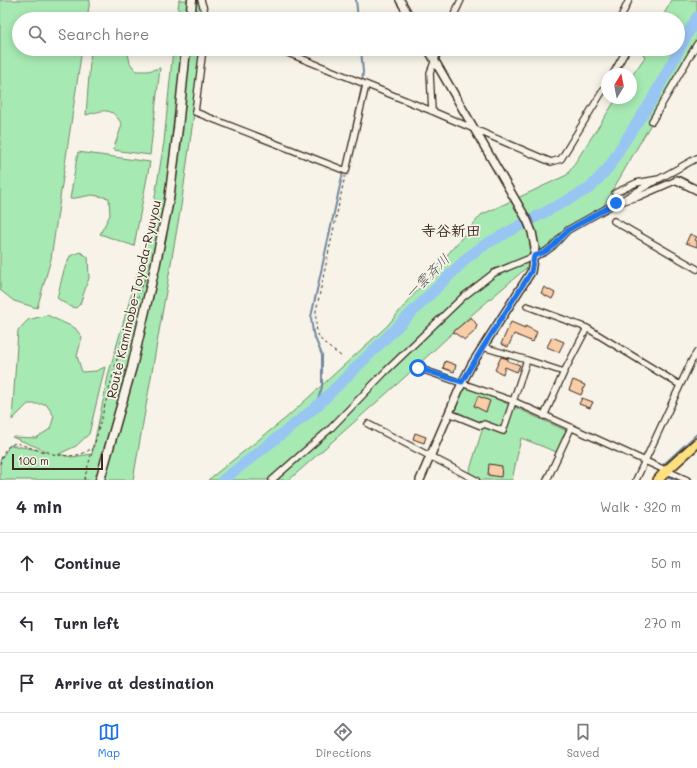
<!DOCTYPE html>
<html lang="en">
<head>
<meta charset="utf-8">
<style>
	:root { --surface:#fff; --page:#f2f2f3; --text:#2b2b33; --muted:#7c7c81; --line:#e1e1e2; --accent:#1a73e8 }
	body { margin:0; font-family:Mali,"Klee One",sans-serif; background:var(--page); color:var(--text) }
	.compass { position:absolute; left:601px; top:68px; width:36px; height:36px; border-radius:50%; background:var(--surface); box-shadow:0 2px 10px #0003; rotate:10deg }
	.scale { position:absolute; left:12px; bottom:10px; width:91px; box-sizing:border-box; padding-left:4px; border:2px solid #3b2a1e; border-top:0; font-size:11px; line-height:14px; white-space:nowrap; color:#3b2a1e; -webkit-text-stroke:3px #f7f3e8; paint-order:stroke }
	.stop { position:absolute; width:12px; height:12px; margin:-9px; border:3px solid #1a73e8; border-radius:50%; background:#fff }
	.stop.end { background:#1a73e8; border-color:#fff; box-shadow:0 1px 4px #0008 }
	.list { margin:0; padding:0; list-style:none }
	h2 { display:flex; justify-content:space-between; align-items:center; height:52px; margin:0; padding:0 16px; font-size:17px }
	h2 small { font-size:13px; font-weight:400; color:var(--muted) }
	.list li { display:grid; grid-template-columns:26px 1fr auto; gap:12px; align-items:center; box-sizing:border-box; height:60px; padding:0 16px; border-top:1px solid var(--line) }
	.list b { display:block; font-size:15px; white-space:nowrap }
	.list em { font-size:13px; font-style:normal; color:var(--muted) }
	.icon { flex:none; width:22px; height:22px; fill:none; stroke:currentColor; stroke-width:2; stroke-linecap:round; stroke-linejoin:round }
	.map { position:relative; flex:none; width:697px; height:480px; overflow:hidden }
	.search { position:absolute; background:var(--surface); box-shadow:0 2px 10px #0003; left:12px; right:12px; top:12px; height:44px; display:flex; align-items:center; gap:10px; box-sizing:border-box; padding:0 14px; border-radius:22px; color:var(--muted); font-size:15px }
	.sheet { height:232px; background:var(--surface) }
	nav { display:flex; justify-content:space-around; align-items:center; box-sizing:border-box; height:56px; border-top:1px solid var(--line); background:var(--surface); font-size:11px; color:var(--muted) }
	nav a { display:grid; justify-items:center; gap:2px }
	nav .on { color:var(--accent) }
	.map>svg:first-child { display:block }
	.green { fill:#a7e9b3; stroke:#718a68 }
	.lines { fill:none; stroke-linecap:round; stroke-linejoin:round }
	.stream { stroke:#73879e; stroke-width:2 }
	.river { stroke:#99c5f3; stroke-width:11 }
	.building { fill:#facda9; stroke:#3b2a1e }
	.minor-casing { stroke:#3b2a1e; stroke-width:8 }
	.tertiary-casing { stroke:#3b2a1e; stroke-width:10 }
	.secondary-casing { stroke:#3b2a1e; stroke-width:11 }
	.primary-casing { stroke:#3b2a1e; stroke-width:12 }
	.path { stroke:#3b2a1e; stroke-width:1; stroke-dasharray:3 3; stroke-linecap:butt }
	.minor { stroke:#f7f3e8; stroke-width:5.5 }
	.tertiary { stroke:#f7f3e8; stroke-width:7 }
	.secondary { stroke:#f7f3e8; stroke-width:8 }
	.primary { stroke:#fde080; stroke-width:9 }
	.route { stroke:#1a73e8; stroke-width:5 }
	.labels { text-anchor:middle; dominant-baseline:central; stroke-width:3.5; stroke-linejoin:round; paint-order:stroke }
	.street-label { font-size:13px; fill:#3b2a1e; stroke:#f7f3e8 }
	.water-label { font-size:14px; font-style:italic; fill:#525153; stroke:#f7f3e8 }
	.quarter-label { font-size:15px; font-weight:bold; fill:#3b2a1e; stroke:#f7f3e8 }
</style>
</head>
<body>
<div class="map">
<svg width="697" height="480" viewBox="0 0 697 480">
	<rect width="100%" height="100%" fill="#f7f3e8"/>
	<filter id="ink" filterUnits="userSpaceOnUse"><feTurbulence type="fractalNoise" baseFrequency=".025" numOctaves="2"/><feDisplacementMap in="SourceGraphic" scale="8" xChannelSelector="R" yChannelSelector="G"/><feConvolveMatrix kernelMatrix="1 2 1 2 8 2 1 2 1" color-interpolation-filters="sRGB"/></filter>
	<g filter="url(#ink)">
		<path class="green" d="M0 0H90L87 19H19V49H82L51 259 37 308 14 301 0 290Z
			M179 0H201L207 19H177Z
			M672 0H697V44L603 207 545 252 475 312 405 377 289 480H208L286 418 387 326 481 215 567 175 617 98H631V77L645 57 641 51 643 49H678V19H661Z
			M91 49H127L130 63 136 71H148L160 68 150 155 113 150 122 125C112 106 104 110 86 115Z
			M173 49H203L181 206 133 480H0V460L10 445 49 452 12 437 36 438 50 429 54 416 46 404H28L12 420 18 330 28 320 47 315 75 328 82 337 77 356 82 372 96 371 105 367 89 434 76 446 59 454 72 457 92 454 109 372 149 233 164 142Z
			M78 152 150 162 134 246 100 234 110 215 109 198 92 195 70 199Z
			M80 252 88 257 89 278 80 304 76 308 69 306 57 298 64 270 70 256Z
			M462 383 569 432 559 453 521 438 512 480H481L468 476 484 424 451 409Z"/>
		<g class="lines">
			<path class="stream" d="M356 0 358 19
				M351 138 361 91 363 72 361 49
				M315 408 322 387V355L313 333 311 317 343 172
				M663 465 697 434
				M669 477 676 480"/>
			<path class="river" d="M223 480 315 408 468 257 486 244 590 188 609 167 621 147 650 103 697 17"/>
		</g>
		<path class="building" d="M690 234 697 237 695 240 697 241V247L686 243Z
			M544 287 555 293 552 299 541 293Z
			M471 317 477 325 475 331 465 340 453 332Z
			M511 322 525 328V326L537 332 533 342 514 334 508 347 501 344Z
			M552 337 564 342 559 352 547 347Z
			M501 357 508 359V361L520 365 517 372 505 367 503 374 495 370Z
			M445 361 456 365 454 372 443 368Z
			M573 380 585 385 581 395 569 390Z
			M478 396 490 401 486 412 474 406Z
			M582 398 593 402 590 408 579 404Z
			M415 433 426 437 424 443 413 439Z
			M489 464 502 466 501 477 488 475Z"/>
		<g class="lines">
			<defs>
				<path id="minor" d="M201 0 207 19
					M452 19 461 0
					M620 19 629 0
					M203 49 195 112 346 171 366 85
					M278 49 432 111 551 162 561 159 607 84
					M613 74 627 49
					M432 111 430 73 439 49
					M652 121 697 44
					M615 193 636 183 659 179 697 158
					M624 199 655 181
					M614 221 697 269
					M527 306 587 328 680 385
					M483 347 527 360 564 372
					M418 368 513 401 687 480
					M449 413 481 426 484 424 503 431 527 360
					M544 416 564 372 587 328
					M368 424 476 480
					M272 480 331 428 385 372 463 297 494 273 545 252 553 246 568 230 616 203 638 197 677 180
					M547 480 571 428
					M636 480 692 360 697 352"/>
				<path id="tertiary" d="M400 0 411 19
					M677 180 697 190
					M420 480 462 383 472 364 531 272 535 248 532 232 527 220 428 49"/>
				<path id="secondary" d="M190 19 192 0
					M100 480 132 367 155 267 169 200 178 128 186 49"/>
				<path id="primary" d="M658 480 666 471 697 443"/>
			</defs>
			<use href="#minor" class="minor-casing"/>
			<use href="#tertiary" class="tertiary-casing"/>
			<use href="#secondary" class="secondary-casing"/>
			<use href="#primary" class="primary-casing"/>
			<path class="path" d="M341 356C319 340 315 339 316 311L345 176
				M0 464C3 454 4 446 16 443 36 449 70 464 89 450 92 449 93 445 95 443L122 340 145 278
				M84 480 94 445"/>
			<use href="#minor" class="minor"/>
			<use href="#tertiary" class="tertiary"/>
			<use href="#secondary" class="secondary"/>
			<use href="#primary" class="primary"/>
		</g>
	</g>
	<g class="lines" filter="url(#ink)">
		<path class="route" d="M418 368 462 382 483 347 526 280 531 272 534 256 545 252 553 246 568 230 616 203"/>
	</g>
	<g class="labels">
		<g class="street-label">
			<text transform="translate(133 299) rotate(-77)">Route Kaminobe-Toyoda-Ryuyou</text>
		</g>
		<g class="water-label">
			<text transform="translate(427 276) rotate(-45)">一雲斉川</text>
		</g>
		<g class="quarter-label">
			<text x="451" y="230">寺谷新田</text>
		</g>
	</g>
</svg>
<svg class="compass" viewBox="-18 -18 36 36"><path d="M0-13l5 13h-10z" fill="#e53935"/><path d="M0 13l5-13h-10z" fill="#7c7c81"/></svg>
<div class="scale">100 m</div>
<div class="stop" style="left:418px;top:368px"></div>
<div class="stop end" style="left:616px;top:203px"></div>
<div class="search"><svg class="icon" aria-label="search" viewBox="0 0 24 24"><circle cx="10" cy="10" r="6"/><path d="M15 15l6 6"/></svg>Search here</div>
</div>
<section class="sheet">
<h2>4 min<small>Walk · 320 m</small></h2>
<ul class="list">
<li><svg class="icon" aria-label="ahead" viewBox="0 0 24 24"><path d="M12 20V5M6 11l6-6 6 6"/></svg><div><b>Continue</b></div><em>50 m</em></li>
<li><svg class="icon" aria-label="left" viewBox="0 0 24 24"><path d="M17 20v-9H6M10 6l-5 5 5 5"/></svg><div><b>Turn left</b></div><em>270 m</em></li>
<li><svg class="icon" aria-label="arrive" viewBox="0 0 24 24"><path d="M6 21V4h12l-3 4 3 4H6"/></svg><div><b>Arrive at destination</b></div></li>
</ul>
</section>
<nav>
<a class="on"><svg class="icon" aria-label="map" viewBox="0 0 24 24"><path d="M3 6l6-2 6 2 6-2v14l-6 2-6-2-6 2zM9 4v14M15 6v14"/></svg>Map</a>
<a><svg class="icon" aria-label="directions" viewBox="0 0 24 24"><path d="M12 3l9 9-9 9-9-9zM9 14v-3h6M13 9l2 2-2 2"/></svg>Directions</a>
<a><svg class="icon" aria-label="saved" viewBox="0 0 24 24"><path d="M7 4h10v16l-5-4-5 4z"/></svg>Saved</a>
</nav>
</body>
</html>
